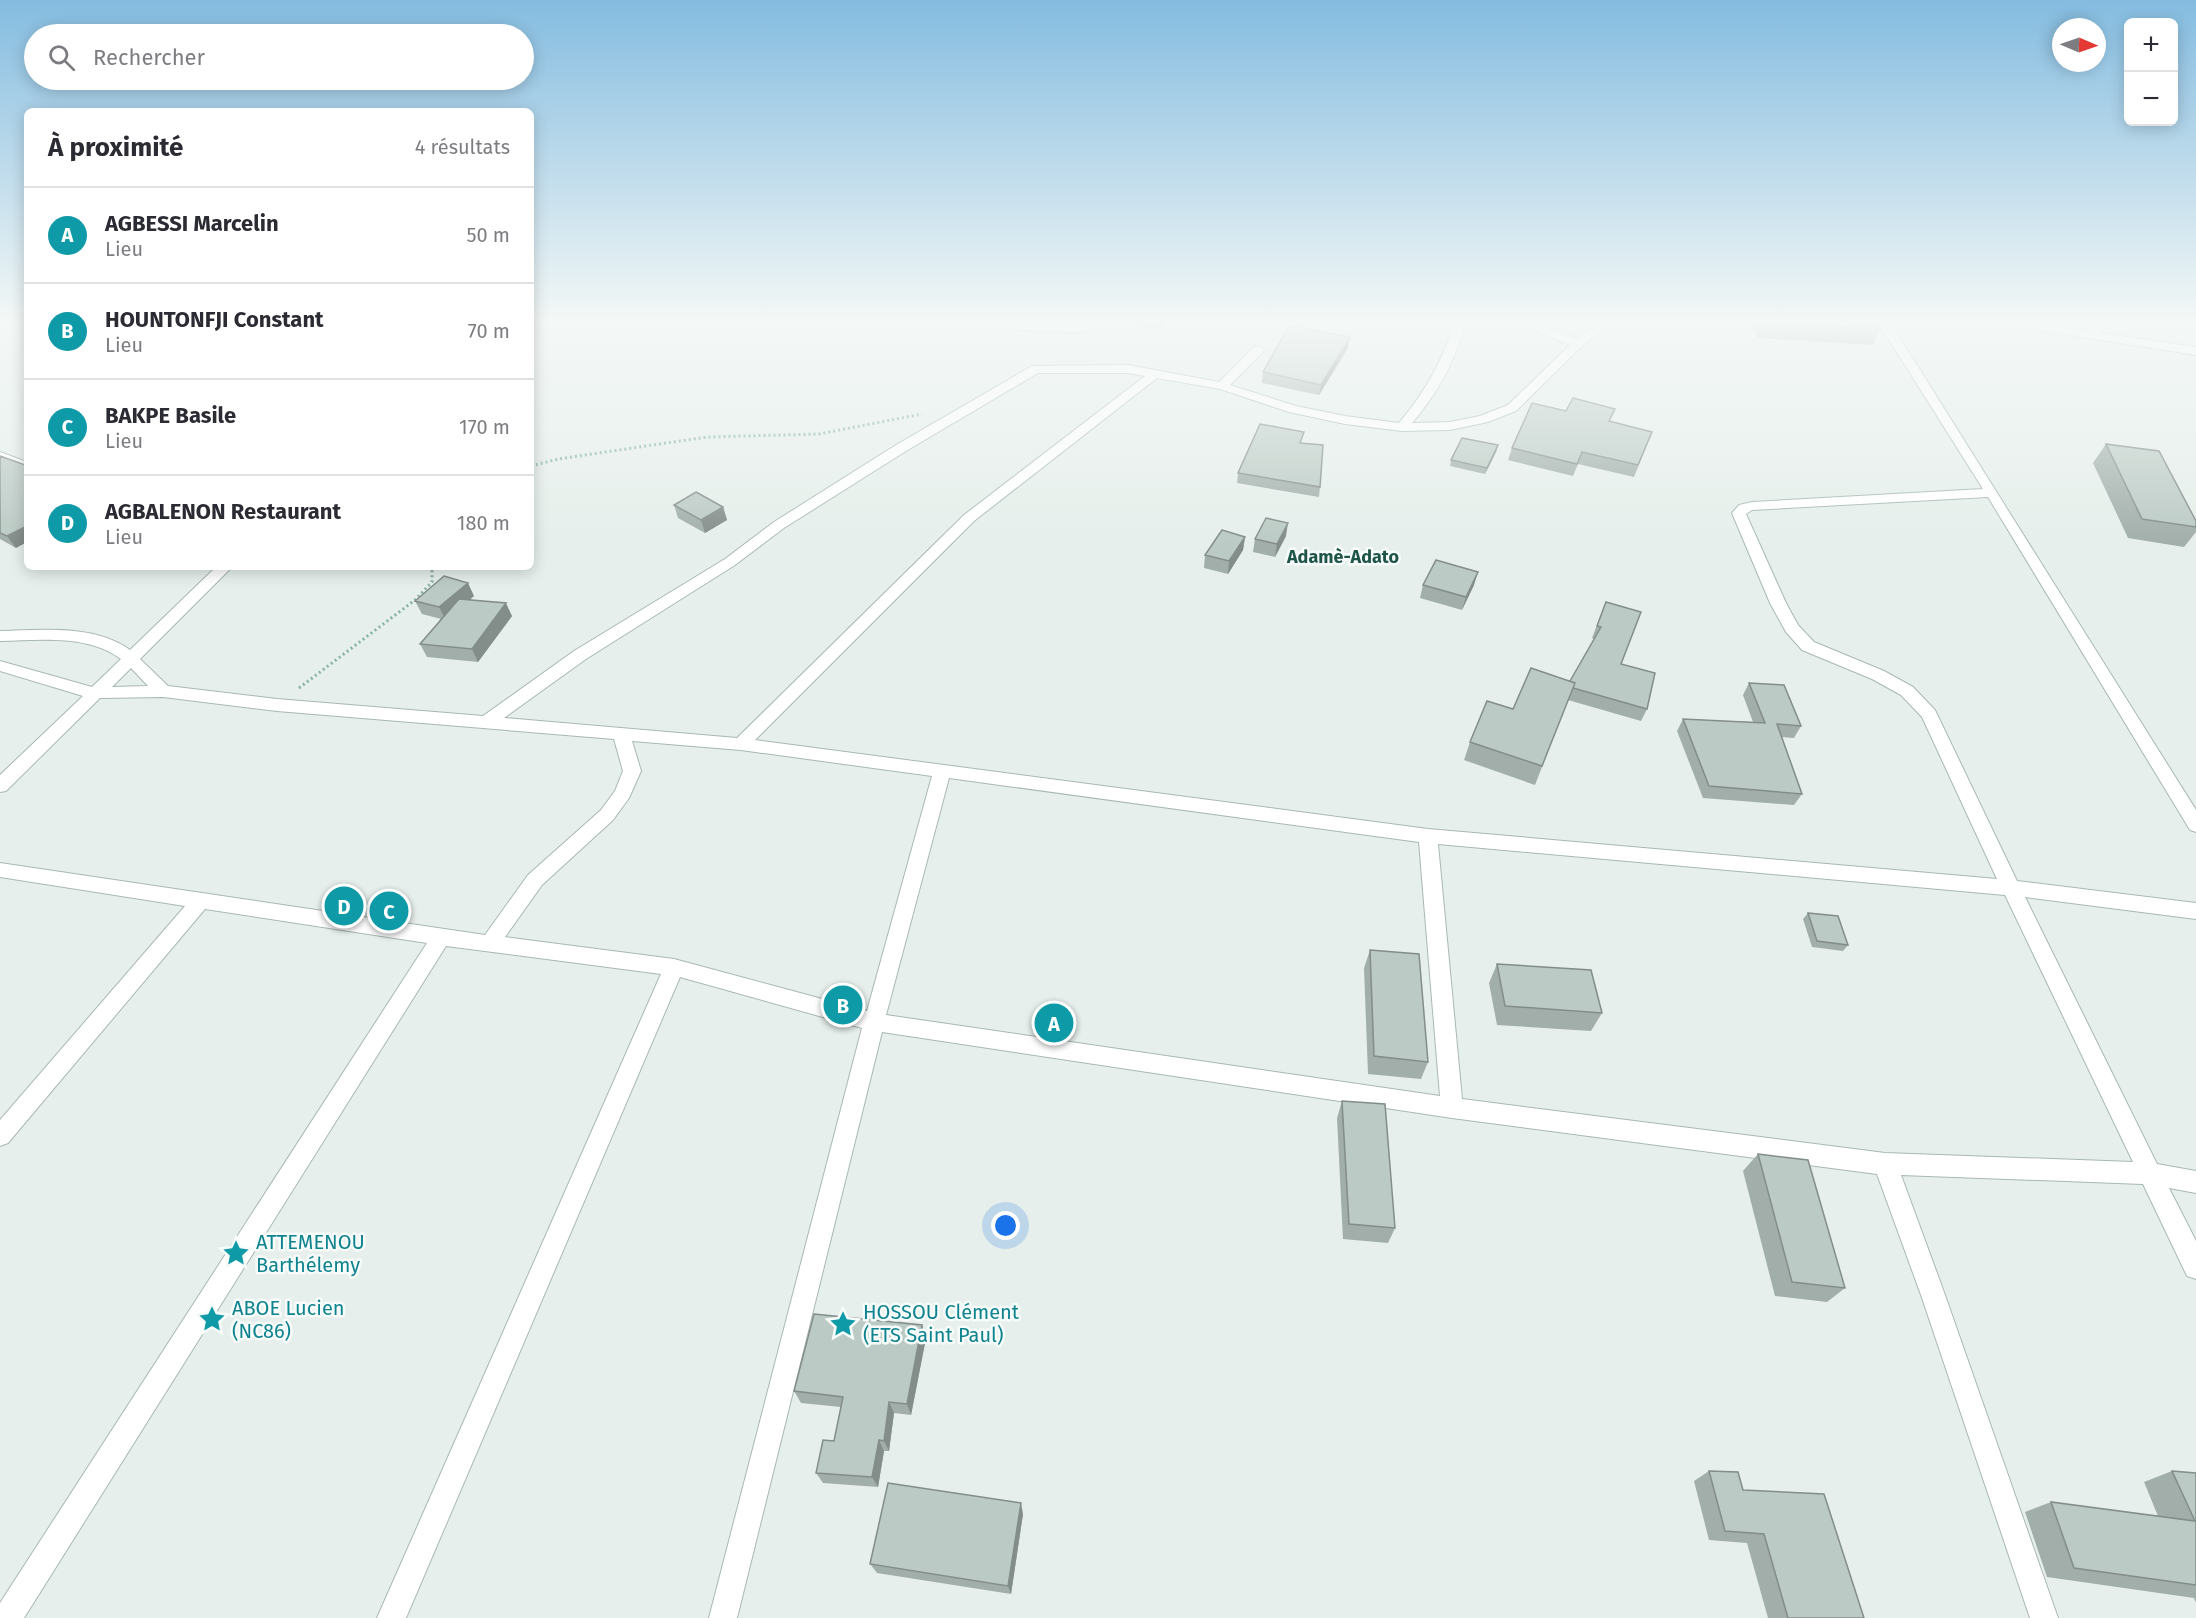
<!DOCTYPE html>
<html lang="fr">
<head>
<meta charset="utf-8">
<style>
	:root { --surface:#fff; --page:#f7f7f7; --text:#2b2b33; --muted:#7c7c81; --line:#e1e1e2; --accent:#0f766e }
	body { margin:0; font-family:"Fira Sans",sans-serif; background:var(--page); color:var(--text) }
	.controls { position:absolute; right:18px; top:18px; display:grid; overflow:hidden; border-radius:9px; box-shadow:0 3px 15px #0003 }
	.controls button { width:54px; height:54px; display:grid; place-items:center; padding:0; border:0; border-bottom:2px solid var(--line); background:var(--surface); color:var(--text); font:30px sans-serif }
	.compass { position:absolute; left:2052px; top:18px; width:54px; height:54px; border-radius:50%; background:var(--surface); box-shadow:0 3px 15px #0003; rotate:92deg }
	.you { position:absolute; left:1006px; top:1226px; width:21px; height:21px; margin:-15px; border:4px solid #fff; border-radius:50%; background:#1a73e8; box-shadow:0 0 0 9px #1a73e833 }
	.badge { display:grid; place-items:center; width:39px; height:39px; border-radius:50%; background:var(--accent); color:#fff; font-size:20px; font-weight:700 }
	.pin { position:absolute; translate:-50% -50%; border:3px solid #fff; box-shadow:0 2px 6px #0006 }
	.list { margin:0; padding:0; list-style:none }
	h2 { display:flex; justify-content:space-between; align-items:center; height:78px; margin:0; padding:0 24px; font-size:26px }
	h2 small { font-size:20px; font-weight:400; color:var(--muted) }
	.list li { display:grid; grid-template-columns:39px 1fr auto; gap:18px; align-items:center; box-sizing:border-box; height:96px; padding:0 24px; border-top:2px solid var(--line) }
	.list b { display:block; font-size:22px; white-space:nowrap }
	.list p { margin:0; font-size:20px; white-space:nowrap; color:var(--muted) }
	.list em { font-size:20px; font-style:normal; color:var(--muted) }
	.icon { flex:none; width:33px; height:33px; fill:none; stroke:currentColor; stroke-width:2; stroke-linecap:round; stroke-linejoin:round }
	.map { position:relative; flex:none; width:2196px; height:1618px; overflow:hidden }
	.search { position:absolute; background:var(--surface); box-shadow:0 3px 15px #0003; left:24px; top:24px; width:510px; height:66px; display:flex; align-items:center; gap:15px; box-sizing:border-box; padding:0 21px; border-radius:33px; color:var(--muted); font-size:22px }
	.panel { position:absolute; background:var(--surface); box-shadow:0 3px 15px #0003; left:24px; top:108px; width:510px; height:462px; border-radius:9px }
	.map>svg:first-child { display:block }
	.lines { fill:none; stroke-linecap:round; stroke-linejoin:round }
	.minor-casing { stroke:#a8b8b2; stroke-width:2 }
	.path { stroke:#86b3a5; stroke-width:3; stroke-dasharray:2 3; stroke-linecap:butt }
	.minor { fill:#fff; fill-rule:evenodd }
	.wall { fill:#a1aea9 }
	.shaded-wall { fill:#838d89 }
	.building { fill:#bbcac4; stroke:#838d89; stroke-width:1.5 }
	.labels { text-anchor:middle; dominant-baseline:central; stroke-width:5; stroke-linejoin:round; paint-order:stroke }
	.neighbourhood-label { font-size:18px; font-weight:bold; fill:#1f5548; stroke:#f7fbf9 }
	.near-culture-label { font-size:20px; fill:#0d838f; stroke:#f7fbf9; text-anchor:start }
</style>
</head>
<body>
<div class="map">
<svg width="2196" height="1618" viewBox="0 0 2196 1618">
	<rect width="100%" height="100%" fill="#e6efeb"/>
	<g class="lines">
		<defs>
			<path id="minor" d="M979 319 1085 326 1091 329 1085 332C1062 332 996 333 979 319Z
				M1455 319H1467C1456 359 1439 392 1412 423L1450 422 1480 416 1508 405 1570 345 1511 321 1509 319H1525L1577 339 1606 319H1619L1582 346 1516 411 1488 422 1450 430 1402 431 1345 424 1289 412 1220 389 1157 378 974 521 755 740 1428 829 1997 879 1922 717 1901 695 1872 679 1802 650 1786 632 1770 603 1732 513 1739 505 1752 502 1983 489 1876 319H1888L2196 810V832L2190 830 1988 497 1752 510 1746 514 1786 603 1798 625 1814 642 1884 671 1913 687 1935 710 2017 881 2196 903V919L2025 897 2157 1164 2196 1171V1193L2169 1188 2196 1241V1279L2187 1276 2143 1184 1901 1175 1945 1295 2058 1618H2030L1921 1295 1877 1174 1452 1118 882 1032 737 1618H709L862 1028 680 977 406 1618H377L661 974 446 946 24 1618H0V1603L427 943 205 909 8 1143 0 1146V1120L185 906 0 877V863L485 935 528 875 601 810 615 791 623 771 614 739 277 711 163 697 100 698 6 791 0 792V775L83 696 0 671V661L92 687 121 659C88 634 39 640 0 641V631C41 630 95 624 130 650L216 567H232L140 659 168 686 277 699 483 716 574 651 725 559 774 522 896 445 1032 366 1128 365 1219 382 1254 347 1258 346 1264 350 1262 353 1230 385 1296 406 1345 416 1399 423C1426 391 1444 359 1455 319ZM1038 373H1128L1145 376 964 515 737 738 504 718 586 659 735 565 784 528 906 451ZM131 668 148 686 112 687ZM632 741 741 750 932 776 867 1011 674 959 505 937 542 885 613 820 629 798 641 771ZM949 778 1419 842 1440 1096 886 1015ZM1438 844 2005 895 2133 1162 1885 1153 1462 1099Z
				M1982 319H2009L2088 331 2102 319H2115L2100 333 2196 347V355L1988 322Z
				M0 452 27 462V471L0 461Z"/>
		</defs>
		<use href="#minor" class="minor-casing"/>
		<path class="path" d="M531 466 558 459 707 437 819 434 922 414
			M299 688 415 600 432 582V570L428 567"/>
		<use href="#minor" class="minor"/>
	</g>
	<path class="wall" d="M1130 319H1169L1159 330 1130 324Z
		M1748 319H1873L1880 329 1873 345 1758 338Z
		M1350 337 1348 348 1319 395 1262 383 1263 372Z
		M1611 422 1652 432 1634 477 1578 464 1573 476 1508 460 1512 448Z
		M1303 443 1320 487 1319 497 1237 483 1238 473Z
		M2106 444 2196 521V532L2184 547 2128 538 2093 463Z
		M1498 445 1496 452 1485 474 1450 466 1451 460Z
		M0 456 16 548 0 539Z
		M674 505 723 507 727 520 705 533 678 518Z
		M1286 536 1275 557 1253 552 1255 539Z
		M1245 537 1243 550 1228 574 1204 568 1205 555Z
		M1423 585H1474L1462 610 1420 598Z
		M474 596 470 599 512 616 478 662 427 657 420 644 441 619 422 614 415 601Z
		M1606 602 1621 664 1647 709 1641 721 1568 700 1535 785 1464 760 1470 742 1513 709 1570 681 1594 639 1592 638Z
		M1749 683 1801 726 1794 738 1781 737 1802 794 1794 805 1703 798 1677 731 1683 719 1753 722 1743 695Z
		M1808 913 1848 945 1843 951 1812 947 1803 919Z
		M1370 950 1428 1062 1421 1079 1368 1074 1364 968Z
		M1497 964 1602 1013 1591 1031 1497 1025 1489 983Z
		M1342 1101 1395 1228 1388 1243 1343 1239 1337 1118Z
		M1758 1154 1845 1288 1827 1302 1775 1296 1743 1171Z
		M922 1325 926 1338 911 1415 894 1413 889 1451H884L878 1487 823 1483 816 1473 834 1441 841 1407 801 1403 794 1391Z
		M1709 1471 1743 1490 1864 1618H1768L1747 1543 1709 1540 1694 1481Z
		M2172 1471 2196 1473V1603L2194 1598 2047 1577 2025 1512 2051 1502 2158 1516 2144 1482Z
		M1023 1514 1011 1594 877 1573 870 1564Z"/>
	<path class="shaded-wall" d="M1164 319H1169L1159 330V324Z
		M1350 337 1348 348 1319 395 1321 385Z
		M1498 445 1496 452 1485 474 1487 468Z
		M723 507 727 520 705 533 701 520Z
		M1288 523 1286 536 1275 557 1277 544Z
		M27 526V542L16 548 7 536Z
		M1245 537 1243 550 1228 574 1229 561Z
		M1478 572 1474 585 1462 610 1466 597Z
		M468 583 474 596 446 621 439 607Z
		M506 603 512 616 478 662 472 649Z
		M922 1325 926 1338 911 1415 907 1404Z
		M889 1402 894 1413 889 1451 884 1441Z
		M879 1440 884 1451 878 1487 872 1477Z
		M1021 1503 1023 1514 1011 1594 1008 1586Z"/>
	<path class="building" d="M1136 319H1164L1159 324Z
		M1762 319H1873L1880 329 1764 323Z
		M1289 326 1350 337 1321 385 1263 372Z
		M1573 398 1615 409 1609 421 1652 432 1638 465 1582 452 1577 464 1512 448 1532 403 1566 411Z
		M1260 424 1304 432 1300 443 1323 445 1320 487 1238 473Z
		M1462 438 1498 445 1487 468 1451 460Z
		M2106 444 2159 451 2196 521V527L2142 519Z
		M0 456 25 465H27V526L7 536 0 533Z
		M696 492 723 507 701 520 674 505Z
		M1266 518 1288 523 1277 544 1255 539Z
		M1222 530 1245 537 1229 561 1205 555Z
		M1436 560 1478 572 1466 597 1423 585Z
		M444 576 468 583 439 607 415 601Z
		M459 599 506 603 472 649 420 644Z
		M1606 602 1641 612 1621 664 1655 673 1647 709 1573 688 1575 683 1570 681 1601 627 1597 626Z
		M1531 668 1575 683 1542 766 1470 742 1487 701 1513 709Z
		M1749 683 1784 685 1801 726 1777 724 1802 794 1709 786 1683 719 1765 723Z
		M1808 913 1838 916 1848 945 1817 941Z
		M1370 950 1419 954 1428 1062 1374 1056Z
		M1497 964 1591 970 1602 1013 1505 1006Z
		M1342 1101 1385 1104 1395 1228 1349 1224Z
		M1758 1154 1808 1160 1845 1288 1792 1282Z
		M814 1314 922 1325 907 1404 889 1402 884 1441 879 1440 872 1477 816 1473 823 1440 834 1441 843 1397 794 1391Z
		M1709 1471 1738 1472 1743 1490 1824 1494 1864 1618H1788L1764 1534 1725 1531Z
		M2172 1471 2196 1473V1585L2074 1568 2051 1502 2195 1521Z
		M888 1483 1021 1503 1008 1586 870 1564Z"/>
	<linearGradient id="sky" x2="0" y2="1"><stop stop-color="#84bce0"/><stop offset="0.59" stop-color="#f4f8f6"/><stop offset="1" stop-color="#f4f8f6" stop-opacity="0"/></linearGradient>
	<rect width="2196" height="545" fill="url(#sky)"/>
	<defs>
		<symbol id="sight-bare" viewBox="-9 -9 18 18"><path d="M0-6L1.8-2.2L6-1.7L2.9 1.2L3.7 5.4L0 3.3L-3.7 5.4L-2.9 1.2L-6-1.7L-1.8-2.2Z" fill="#0f9aa8" stroke="#f7fbf9" stroke-width="2.5" paint-order="stroke"/></symbol>
	</defs>
	<g fill-rule="evenodd">
		<use href="#sight-bare" x="217" y="1234" width="38" height="38"/>
		<use href="#sight-bare" x="193" y="1300" width="38" height="38"/>
		<use href="#sight-bare" x="824" y="1305" width="38" height="38"/>
	</g>
	<g class="labels">
		<g class="neighbourhood-label">
			<text x="1343" y="557">Adamè-Adato</text>
		</g>
		<g class="near-culture-label">
			<text x="256" y="1242">ATTEMENOU<tspan x="256" dy="23">Barthélemy</tspan></text>
			<text x="232" y="1308">ABOE Lucien<tspan x="232" dy="23">(NC86)</tspan></text>
			<text x="863" y="1312">HOSSOU Clément<tspan x="863" dy="23">(ETS Saint Paul)</tspan></text>
		</g>
	</g>
</svg>
<div class="controls">
<button>+</button>
<button>−</button>
</div>
<svg class="compass" viewBox="-18 -18 36 36"><path d="M0-13l5 13h-10z" fill="#e53935"/><path d="M0 13l5-13h-10z" fill="#7c7c81"/></svg>
<div class="you"></div>
<div class="pin badge" style="left:1054px;top:1023px;background:#0f9aa8">A</div>
<div class="pin badge" style="left:843px;top:1005px;background:#0f9aa8">B</div>
<div class="pin badge" style="left:389px;top:911px;background:#0f9aa8">C</div>
<div class="pin badge" style="left:344px;top:906px;background:#0f9aa8">D</div>
<div class="search"><svg class="icon" aria-label="search" viewBox="0 0 24 24"><circle cx="10" cy="10" r="6"/><path d="M15 15l6 6"/></svg>Rechercher</div>
<section class="panel">
<h2>À proximité<small>4 résultats</small></h2>
<ul class="list">
<li><span class="badge" style="background:#0f9aa8">A</span><div><b>AGBESSI Marcelin</b><p>Lieu</p></div><em>50 m</em></li>
<li><span class="badge" style="background:#0f9aa8">B</span><div><b>HOUNTONFJI Constant</b><p>Lieu</p></div><em>70 m</em></li>
<li><span class="badge" style="background:#0f9aa8">C</span><div><b>BAKPE Basile</b><p>Lieu</p></div><em>170 m</em></li>
<li><span class="badge" style="background:#0f9aa8">D</span><div><b>AGBALENON Restaurant</b><p>Lieu</p></div><em>180 m</em></li>
</ul>
</section>
</div>
</body>
</html>
